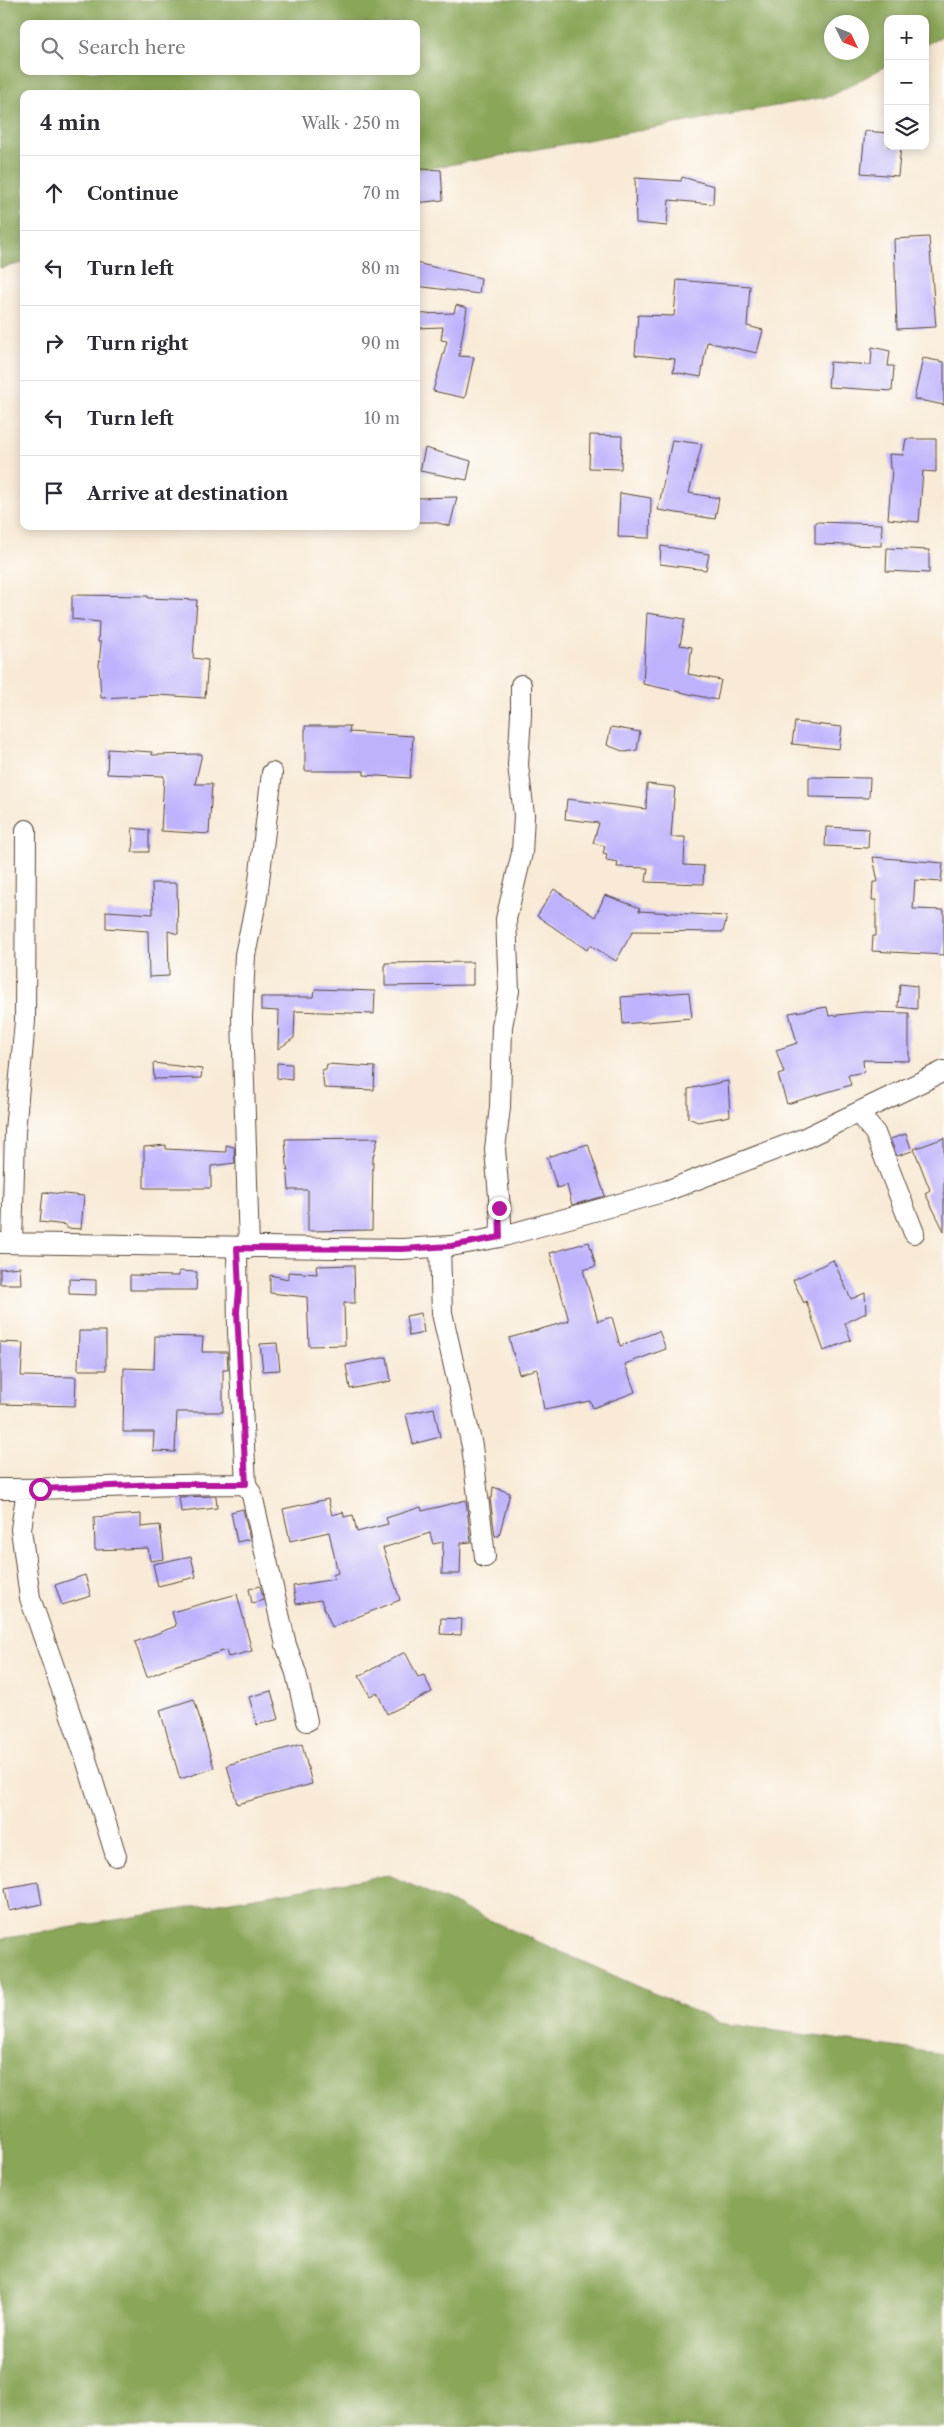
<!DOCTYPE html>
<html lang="en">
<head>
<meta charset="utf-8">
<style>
	:root { --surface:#fff; --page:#f7f7f7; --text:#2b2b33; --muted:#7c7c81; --line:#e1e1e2 }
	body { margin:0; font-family:"Libre Caslon Text",serif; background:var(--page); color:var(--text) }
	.controls { position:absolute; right:15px; top:15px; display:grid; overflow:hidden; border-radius:10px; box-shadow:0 2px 12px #0003 }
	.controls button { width:45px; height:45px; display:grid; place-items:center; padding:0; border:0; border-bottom:1px solid var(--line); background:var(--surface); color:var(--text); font:25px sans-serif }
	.compass { position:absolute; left:824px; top:15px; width:45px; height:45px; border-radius:50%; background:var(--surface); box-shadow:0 2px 12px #0003; rotate:133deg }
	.stop { position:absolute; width:15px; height:15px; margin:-11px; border:4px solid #b5179e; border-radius:50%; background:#fff }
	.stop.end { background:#b5179e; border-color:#fff; box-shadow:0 1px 5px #0008 }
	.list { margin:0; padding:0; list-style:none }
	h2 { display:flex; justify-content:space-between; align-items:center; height:65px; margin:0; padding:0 20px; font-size:21px }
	h2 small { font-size:16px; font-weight:400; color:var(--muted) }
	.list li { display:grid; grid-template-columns:32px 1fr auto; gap:15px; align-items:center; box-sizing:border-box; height:75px; padding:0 20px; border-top:1px solid var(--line) }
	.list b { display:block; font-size:19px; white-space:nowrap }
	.list em { font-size:16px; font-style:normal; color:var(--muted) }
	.icon { flex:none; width:28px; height:28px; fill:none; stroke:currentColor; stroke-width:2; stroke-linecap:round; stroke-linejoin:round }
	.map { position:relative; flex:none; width:944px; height:2427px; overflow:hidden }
	.search { position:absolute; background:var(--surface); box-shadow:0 2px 12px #0003; left:20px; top:20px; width:400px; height:55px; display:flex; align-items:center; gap:12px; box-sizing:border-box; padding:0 18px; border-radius:10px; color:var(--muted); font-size:19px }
	.panel { position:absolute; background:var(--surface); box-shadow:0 2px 12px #0003; left:20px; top:90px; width:400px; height:440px; border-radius:10px }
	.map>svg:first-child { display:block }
	.forest { fill:#8aa659; stroke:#62683c; fill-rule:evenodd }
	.building { fill:#beb2fd }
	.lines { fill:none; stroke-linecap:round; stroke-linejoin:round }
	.street-casing { stroke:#57473a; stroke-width:22 }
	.street { stroke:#fff; stroke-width:20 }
	.route { stroke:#b5179e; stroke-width:6 }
</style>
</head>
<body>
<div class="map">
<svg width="944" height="2427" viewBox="0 0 944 2427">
	<rect width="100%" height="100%" fill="#fdfcf7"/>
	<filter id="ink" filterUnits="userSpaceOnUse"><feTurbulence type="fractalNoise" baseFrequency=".02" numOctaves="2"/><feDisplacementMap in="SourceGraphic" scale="10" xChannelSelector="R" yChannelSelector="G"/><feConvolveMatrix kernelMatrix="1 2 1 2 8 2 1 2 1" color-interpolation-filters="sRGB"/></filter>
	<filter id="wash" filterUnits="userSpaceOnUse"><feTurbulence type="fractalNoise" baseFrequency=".0096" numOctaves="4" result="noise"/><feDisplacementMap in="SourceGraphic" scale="20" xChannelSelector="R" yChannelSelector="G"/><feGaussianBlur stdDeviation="1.12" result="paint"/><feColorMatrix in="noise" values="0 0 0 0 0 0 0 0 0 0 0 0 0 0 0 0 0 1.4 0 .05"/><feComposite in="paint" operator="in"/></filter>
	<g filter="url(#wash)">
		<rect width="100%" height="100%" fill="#f8ead6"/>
		<path class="forest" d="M0 0H944V35L925 45V19H888V65L831 96 416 171V94H24V263L0 268ZM832 22H862V52H832ZM24 24H416V71H24Z
			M389 1875 720 2023 944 2054V2427H0V1939Z"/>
		<g id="blocks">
			<path class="building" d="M865 131 888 133V146H901L898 176 861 173Z
				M423 169 441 170 443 200 416 203V170Z
				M682 177 714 186 713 204 669 200 667 226 636 223 635 178 681 181Z
				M929 237 936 327 897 329 894 239Z
				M416 263 481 278 479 294 416 286Z
				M677 280 750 286 747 326 763 330 757 353 707 342 701 377 673 372 675 359 635 355 638 315 674 316Z
				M456 305 467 308 459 356 474 357 465 398 433 391 447 341 441 340 443 327 416 328V314L454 313Z
				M872 347 890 351 888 366H894L892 391 828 387 830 362 871 365Z
				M923 358 944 362V405L914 399Z
				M590 435 622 436 621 469 589 468Z
				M906 439H936V472L923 471 919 522 888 519 892 469H890L889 454 903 455Z
				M672 440 702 444 689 493 719 498 715 519 658 510Z
				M425 448 471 461 467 480 420 471Z
				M620 493 651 498 650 538 618 537Z
				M457 497 450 526 434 522H416V498Z
				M815 522 882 524 881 546 815 544Z
				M661 546 709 554 706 570 660 564Z
				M887 548 929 550V573L886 571Z
				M72 595 148 596V598L197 600 193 658 208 660 205 698 158 695 101 698 99 666 101 642H98L99 622 72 619Z
				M647 613 685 619 680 645 692 647 688 674 721 680 717 700 643 684Z
				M795 722 842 727 839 749 792 744Z
				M305 726H350L349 732 413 736 410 778 364 775V771H305Z
				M611 727 640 732 637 750 625 752 607 745Z
				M108 749 152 752V755L202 754 195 784H212L209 834 161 831 164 776 107 774Z
				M809 777 870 778 869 798 809 797Z
				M647 784 675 787 671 837H685L684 865 704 866 703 884 646 882 648 868 617 867 618 862 606 860 607 854 603 853 605 846 593 843 599 823 565 819 567 799 646 809Z
				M826 827 869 829 868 848 825 846Z
				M132 828 149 830V852H132L134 843Z
				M873 857 943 863 941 882 915 880 913 909 944 910V955L872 951 873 936H876V900H872L873 882H878Z
				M152 883H177L178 934 168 931 169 976 149 977 148 931 106 928V911L153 914Z
				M554 889 595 917 605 895 640 908 639 911 727 916 723 932 633 931 616 961 590 945 587 950 537 916Z
				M473 962V985L385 986V963Z
				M900 984 917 986V1009L898 1007Z
				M315 989 375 991 374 1014 295 1011 294 1038 278 1049 279 1011 261 1010V997H314Z
				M689 992 692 1018 623 1024 621 997Z
				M827 1007 829 1016 864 1012 909 1013V1061L863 1060 864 1072 848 1075 851 1085 787 1104 778 1075 784 1073 776 1050 797 1043 789 1013Z
				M153 1063 202 1069 201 1078 154 1079Z
				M277 1063 292 1064V1080L277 1078Z
				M327 1064 375 1067 374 1090 324 1088 322 1070 326 1069Z
				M728 1081 730 1116 698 1122 688 1118V1089Z
				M906 1134 912 1151 897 1156 890 1139Z
				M378 1138 373 1157 372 1230 308 1231V1190H289L285 1139Z
				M944 1138V1231L925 1193 930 1190 914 1149Z
				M588 1144 605 1196 572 1205 567 1185 557 1188 547 1157Z
				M166 1145V1149L226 1152V1145L234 1147 235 1163 211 1166V1188H144V1147Z
				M43 1192 84 1196 81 1229 66 1228V1225L40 1222Z
				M589 1242 596 1266 583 1270 598 1321 612 1317 620 1346 659 1331 666 1349 625 1364 635 1392 593 1408 590 1401 544 1410 537 1369 519 1374 509 1338 569 1321 550 1253Z
				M833 1260 851 1299 865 1293 866 1313 845 1323 851 1340 824 1351 806 1301 804 1303 793 1280Z
				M354 1265 355 1303H344L345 1345 309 1346 307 1297 270 1293V1275L288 1279V1272L317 1274 316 1266Z
				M20 1267 21 1284H0V1269Z
				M179 1271 197 1272 196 1290H130V1275L179 1276Z
				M69 1279 96 1280V1295L69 1294Z
				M421 1313 424 1333 409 1336 406 1316Z
				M79 1331H106V1370H78Z
				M155 1336 203 1337 202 1352H227L228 1370H223V1412H177L175 1452 153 1451 154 1432H123L124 1368 154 1369Z
				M0 1342 23 1343 21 1376 76 1377 75 1406 0 1404Z
				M277 1343 280 1370 263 1371 260 1344Z
				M387 1357 391 1381 350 1389 346 1365Z
				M434 1408 440 1437 413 1444 406 1414Z
				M493 1487 510 1493 499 1536H495L490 1498H492Z
				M216 1496 217 1508 181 1512 179 1497Z
				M328 1499 332 1515 343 1512 344 1517 353 1515 357 1532 388 1524 386 1518 421 1507 422 1511 466 1500 471 1542 461 1543 460 1574H442L443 1542 433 1544 430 1533 383 1548 400 1600 332 1627 321 1600 296 1604 293 1586 335 1579 333 1575 338 1573 329 1532 290 1541 283 1509Z
				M243 1509 250 1539 237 1542 231 1512Z
				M141 1514V1527L160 1525 164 1559 150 1561 148 1548 95 1550 94 1517Z
				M191 1556 196 1577 158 1586 153 1564Z
				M85 1575 91 1596 62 1605 55 1585Z
				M260 1586 264 1600 252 1603 249 1589Z
				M237 1594 252 1651 228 1657 226 1650 174 1666 147 1677 135 1642 176 1626 172 1612Z
				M441 1618 462 1619 461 1635 440 1634Z
				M405 1652 418 1677 424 1675 432 1692 387 1714 377 1692 370 1696 359 1676Z
				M271 1691 279 1719 257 1725 249 1697Z
				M194 1699 214 1768 180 1779 160 1710Z
				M302 1744 312 1784 237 1804 227 1765Z
				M38 1882 42 1904 9 1911 5 1888Z"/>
		</g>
	</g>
	<g filter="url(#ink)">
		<use href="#blocks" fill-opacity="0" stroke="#57473a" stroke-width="1"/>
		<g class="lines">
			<defs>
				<path id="street" d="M859 1114 875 1133 914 1233
					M500 1237 501 1221 495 1149 500 1107 502 1026 509 991 506 919 522 853 524 815 518 765 521 715V685
					M0 1243 402 1249 451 1246 500 1237 666 1191 805 1138 944 1071
					M12 1243 15 1131 25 1021 26 830
					M440 1247 442 1313 472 1446 485 1557
					M249 1248 242 1017 245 955 257 897 272 773
					M246 1484 252 1495 286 1645 296 1673 307 1721
					M0 1489C82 1489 164 1484 246 1484L238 1331 237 1248
					M27 1490 21 1529 30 1598 86 1759 116 1856"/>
			</defs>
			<use href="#street" class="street-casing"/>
			<use href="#street" class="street"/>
		</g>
	</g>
	<g class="lines" filter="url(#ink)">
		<path class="route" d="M40 1489 160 1484H246L237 1312 239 1290 237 1248 402 1249 451 1246 500 1237 499 1208"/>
	</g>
</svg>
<div class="controls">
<button>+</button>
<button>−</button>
<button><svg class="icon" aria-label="layers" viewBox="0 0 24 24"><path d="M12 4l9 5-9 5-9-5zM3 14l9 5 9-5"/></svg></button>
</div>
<svg class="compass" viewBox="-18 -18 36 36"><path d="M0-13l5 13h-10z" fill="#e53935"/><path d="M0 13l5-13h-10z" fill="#7c7c81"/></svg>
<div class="stop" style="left:40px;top:1489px"></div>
<div class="stop end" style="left:499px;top:1208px"></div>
<div class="search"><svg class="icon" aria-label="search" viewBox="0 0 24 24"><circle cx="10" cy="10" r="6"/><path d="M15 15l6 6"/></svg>Search here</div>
<section class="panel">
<h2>4 min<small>Walk · 250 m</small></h2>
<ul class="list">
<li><svg class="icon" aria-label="ahead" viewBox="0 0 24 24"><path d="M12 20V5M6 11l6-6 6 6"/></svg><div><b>Continue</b></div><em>70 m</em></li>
<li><svg class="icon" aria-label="left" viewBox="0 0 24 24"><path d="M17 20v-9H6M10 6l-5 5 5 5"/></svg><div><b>Turn left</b></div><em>80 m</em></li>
<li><svg class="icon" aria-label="right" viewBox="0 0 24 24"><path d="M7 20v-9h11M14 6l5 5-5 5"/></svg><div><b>Turn right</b></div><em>90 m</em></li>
<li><svg class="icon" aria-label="left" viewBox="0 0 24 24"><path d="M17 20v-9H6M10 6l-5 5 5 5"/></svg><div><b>Turn left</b></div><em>10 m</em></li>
<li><svg class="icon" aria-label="arrive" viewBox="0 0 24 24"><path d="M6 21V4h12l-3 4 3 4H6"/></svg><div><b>Arrive at destination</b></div></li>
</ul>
</section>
</div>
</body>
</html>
